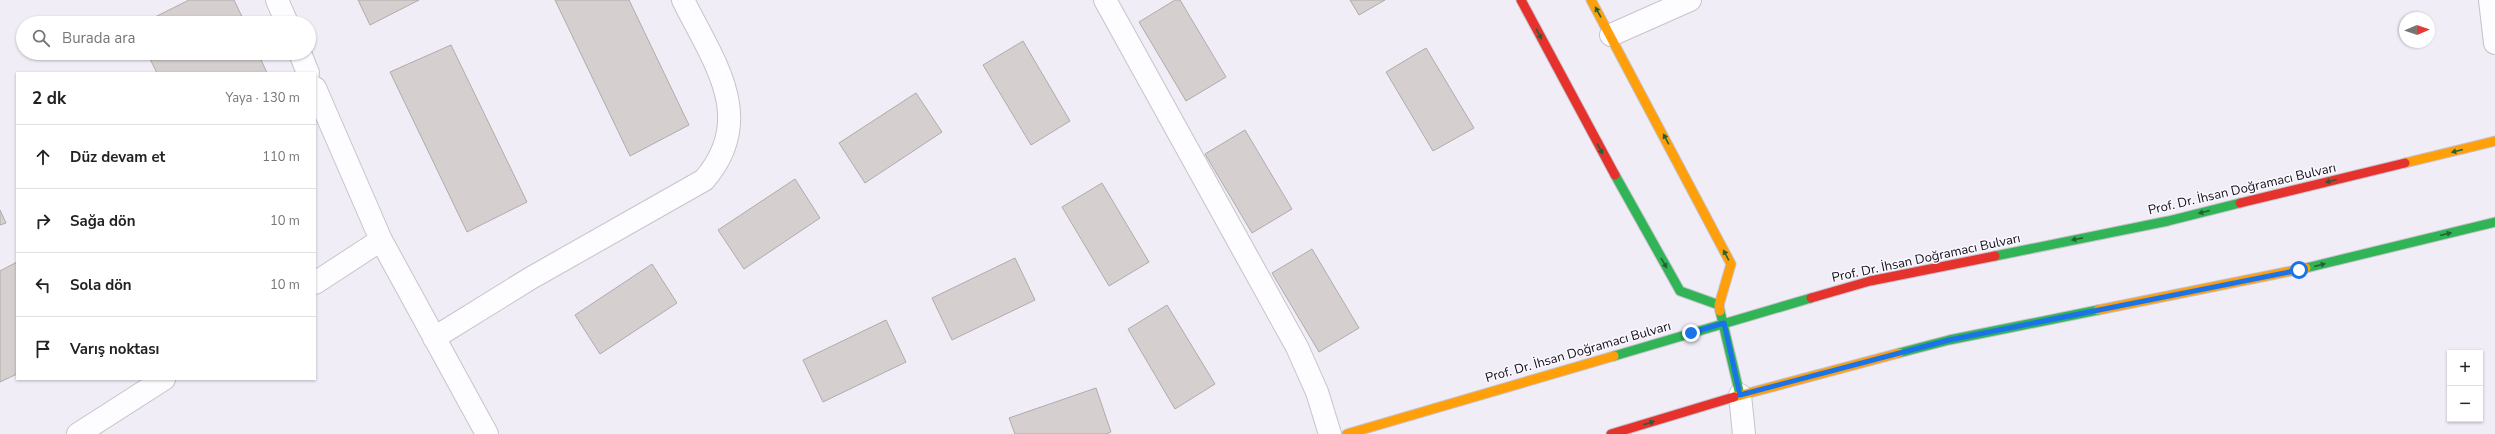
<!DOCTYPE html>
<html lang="tr">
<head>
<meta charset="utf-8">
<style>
	:root { --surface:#fff; --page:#f6f6f6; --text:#222; --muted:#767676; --line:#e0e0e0 }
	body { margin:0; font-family:"Nunito Sans",sans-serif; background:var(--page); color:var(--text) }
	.controls { position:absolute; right:12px; bottom:12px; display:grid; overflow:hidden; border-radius:0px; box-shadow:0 1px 3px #0004 }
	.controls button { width:36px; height:36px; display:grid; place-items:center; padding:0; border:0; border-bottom:1px solid var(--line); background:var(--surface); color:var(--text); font:20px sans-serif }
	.compass { position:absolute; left:2399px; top:12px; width:36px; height:36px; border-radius:50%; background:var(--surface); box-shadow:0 1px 3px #0004; rotate:88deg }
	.stop { position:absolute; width:12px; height:12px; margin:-9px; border:3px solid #1a73e8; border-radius:50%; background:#fff }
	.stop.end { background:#1a73e8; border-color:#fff; box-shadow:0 1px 4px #0008 }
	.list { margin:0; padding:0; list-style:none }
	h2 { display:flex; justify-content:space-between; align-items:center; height:52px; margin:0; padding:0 16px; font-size:17px }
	h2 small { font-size:13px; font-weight:400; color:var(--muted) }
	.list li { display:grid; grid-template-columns:26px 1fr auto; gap:12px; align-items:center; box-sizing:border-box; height:64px; padding:0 16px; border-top:1px solid var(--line) }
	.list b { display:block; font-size:15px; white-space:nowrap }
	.list em { font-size:13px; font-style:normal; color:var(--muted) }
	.icon { flex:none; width:22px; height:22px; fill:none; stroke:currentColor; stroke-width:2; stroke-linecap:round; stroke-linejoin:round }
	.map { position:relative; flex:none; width:2495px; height:434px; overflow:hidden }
	.search { position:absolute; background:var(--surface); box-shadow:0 1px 3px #0004; left:16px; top:16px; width:300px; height:44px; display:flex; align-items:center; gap:10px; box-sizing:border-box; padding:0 14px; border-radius:22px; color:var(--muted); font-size:15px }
	.panel { position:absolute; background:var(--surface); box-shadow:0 1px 3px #0004; left:16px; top:72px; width:300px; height:308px; border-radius:0px }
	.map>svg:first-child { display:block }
	.building { fill:#d5d0cf; stroke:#b0abab }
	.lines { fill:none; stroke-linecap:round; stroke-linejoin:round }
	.street-casing { stroke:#c6c3cc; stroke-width:24 }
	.fast-casing { stroke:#c6c3cc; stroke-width:11 }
	.slow-casing { stroke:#c6c3cc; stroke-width:11 }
	.jam-casing { stroke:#c6c3cc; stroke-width:11 }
	.street { stroke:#fdfcfe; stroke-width:22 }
	.fast { stroke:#30b455; stroke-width:9 }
	.slow { stroke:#ff9f0a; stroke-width:9 }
	.jam { stroke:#e5322d; stroke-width:9 }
	.oneway { fill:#226238 }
	.route { stroke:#1a73e8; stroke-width:5 }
	.labels { text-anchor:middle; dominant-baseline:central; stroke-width:3; stroke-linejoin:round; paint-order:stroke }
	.street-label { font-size:13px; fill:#15111b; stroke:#fbf9ff }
</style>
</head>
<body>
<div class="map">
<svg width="2495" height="434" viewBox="0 0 2495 434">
	<rect width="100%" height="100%" fill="#f0edf7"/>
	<path class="building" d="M189 0H234L245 23H143Z
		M358 0H419L370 25Z
		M555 0H629L689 125 630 156Z
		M1175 0H1180L1226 77 1186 101 1139 22Z
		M1350 0H1385L1359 15Z
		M1023 41 1070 121 1031 145 983 65Z
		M451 45 527 202 467 232 390 72Z
		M1426 48 1474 128 1433 151 1386 72Z
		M147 53H258L267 73H157Z
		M916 93 942 132 865 183 839 143Z
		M1245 130 1292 209 1252 233 1205 154Z
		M795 179 820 218 744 269 718 230Z
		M1102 183 1149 262 1109 286 1062 207Z
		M0 210 6 223 0 225Z
		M1312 249 1359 328 1319 352 1272 273Z
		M1015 258 1035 300 952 340 932 298Z
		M17 262V374L0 382V271Z
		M652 264 677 303 600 354 575 315Z
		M1167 305 1215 384 1175 409 1128 329Z
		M886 320 906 362 823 402 803 360Z
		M1096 388 1111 432 1106 434H1015L1009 418Z"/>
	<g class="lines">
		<defs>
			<path id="street" d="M277 0 287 23
				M1105 0 1297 347 1317 392 1330 434
				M2490 0 2495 43
				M1611 35 1690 0
				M300 53 308 73
				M315 88 381 240 487 434
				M315 283 381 240
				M434 338 531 278 704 180C758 118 713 61 683 0
				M1740 395 1744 434
				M78 434 164 379"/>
			<path id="fast" d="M1615 175 1680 291 1719 305
				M1995 256 2168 221 2240 203
				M2306 268 2495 222
				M1720 311 1740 395
				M1899 353 1949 340 2098 310
				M1614 356 1811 298"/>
			<path id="slow" d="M1591 0 1731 264 1719 305 1720 311
				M2405 163 2495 141
				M2098 310 2306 268
				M1734 397 1899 353
				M1347 434 1614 356"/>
			<path id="jam" d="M1521 0 1615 175
				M2240 203 2405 163
				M1811 298 1870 281 1995 256
				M1611 434 1734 397"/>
		</defs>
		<use href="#street" class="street-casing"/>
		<use href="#fast" class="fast-casing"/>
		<use href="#slow" class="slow-casing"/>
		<use href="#jam" class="jam-casing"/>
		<use href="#street" class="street"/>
		<use href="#fast" class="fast"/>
		<use href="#slow" class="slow"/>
		<use href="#jam" class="jam"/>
	</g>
	<defs><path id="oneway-solid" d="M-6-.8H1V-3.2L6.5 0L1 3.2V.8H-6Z"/></defs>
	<g class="oneway">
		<use href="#oneway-solid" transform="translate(1598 12) rotate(-119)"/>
		<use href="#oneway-solid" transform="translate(1539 34) rotate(62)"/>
		<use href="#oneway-solid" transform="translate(1666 139) rotate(-118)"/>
		<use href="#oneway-solid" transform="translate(1600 149) rotate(62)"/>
		<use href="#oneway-solid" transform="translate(2457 151) rotate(166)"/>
		<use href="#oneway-solid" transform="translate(2331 181) rotate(166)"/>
		<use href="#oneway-solid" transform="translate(2204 212) rotate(166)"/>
		<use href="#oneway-solid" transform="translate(2446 234) rotate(-14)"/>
		<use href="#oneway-solid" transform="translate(2077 239) rotate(169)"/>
		<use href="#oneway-solid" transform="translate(1726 255) rotate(-118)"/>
		<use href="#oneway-solid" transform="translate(1664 263) rotate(60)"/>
		<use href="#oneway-solid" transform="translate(2320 265) rotate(-14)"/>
		<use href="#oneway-solid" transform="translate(1649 423) rotate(-17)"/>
	</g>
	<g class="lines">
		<path class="route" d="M1691 333 1724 323 1740 395 1949 340 2299 270"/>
	</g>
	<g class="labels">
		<g class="street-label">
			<text transform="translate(2242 189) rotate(-13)">Prof. Dr. İhsan Doğramacı Bulvarı</text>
			<text transform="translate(1926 258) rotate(-12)">Prof. Dr. İhsan Doğramacı Bulvarı</text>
			<text transform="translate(1578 352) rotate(-16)">Prof. Dr. İhsan Doğramacı Bulvarı</text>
		</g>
	</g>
</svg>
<div class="controls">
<button>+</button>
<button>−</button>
</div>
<svg class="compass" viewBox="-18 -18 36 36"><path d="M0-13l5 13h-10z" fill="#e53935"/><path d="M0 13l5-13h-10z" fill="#767676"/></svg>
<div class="stop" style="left:2299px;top:270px"></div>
<div class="stop end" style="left:1691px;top:333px"></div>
<div class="search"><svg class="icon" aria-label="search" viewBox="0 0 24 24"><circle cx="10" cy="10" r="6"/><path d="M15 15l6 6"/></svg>Burada ara</div>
<section class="panel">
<h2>2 dk<small>Yaya · 130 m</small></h2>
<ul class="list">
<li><svg class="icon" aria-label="ahead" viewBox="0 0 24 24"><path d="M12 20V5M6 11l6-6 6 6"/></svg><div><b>Düz devam et</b></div><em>110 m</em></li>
<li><svg class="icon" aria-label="right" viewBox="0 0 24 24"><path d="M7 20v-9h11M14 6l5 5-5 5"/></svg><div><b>Sağa dön</b></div><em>10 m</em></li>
<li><svg class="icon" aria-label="left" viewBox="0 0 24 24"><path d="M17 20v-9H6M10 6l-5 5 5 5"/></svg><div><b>Sola dön</b></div><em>10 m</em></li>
<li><svg class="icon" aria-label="arrive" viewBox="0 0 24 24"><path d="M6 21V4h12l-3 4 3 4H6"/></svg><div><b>Varış noktası</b></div></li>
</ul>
</section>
</div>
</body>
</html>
